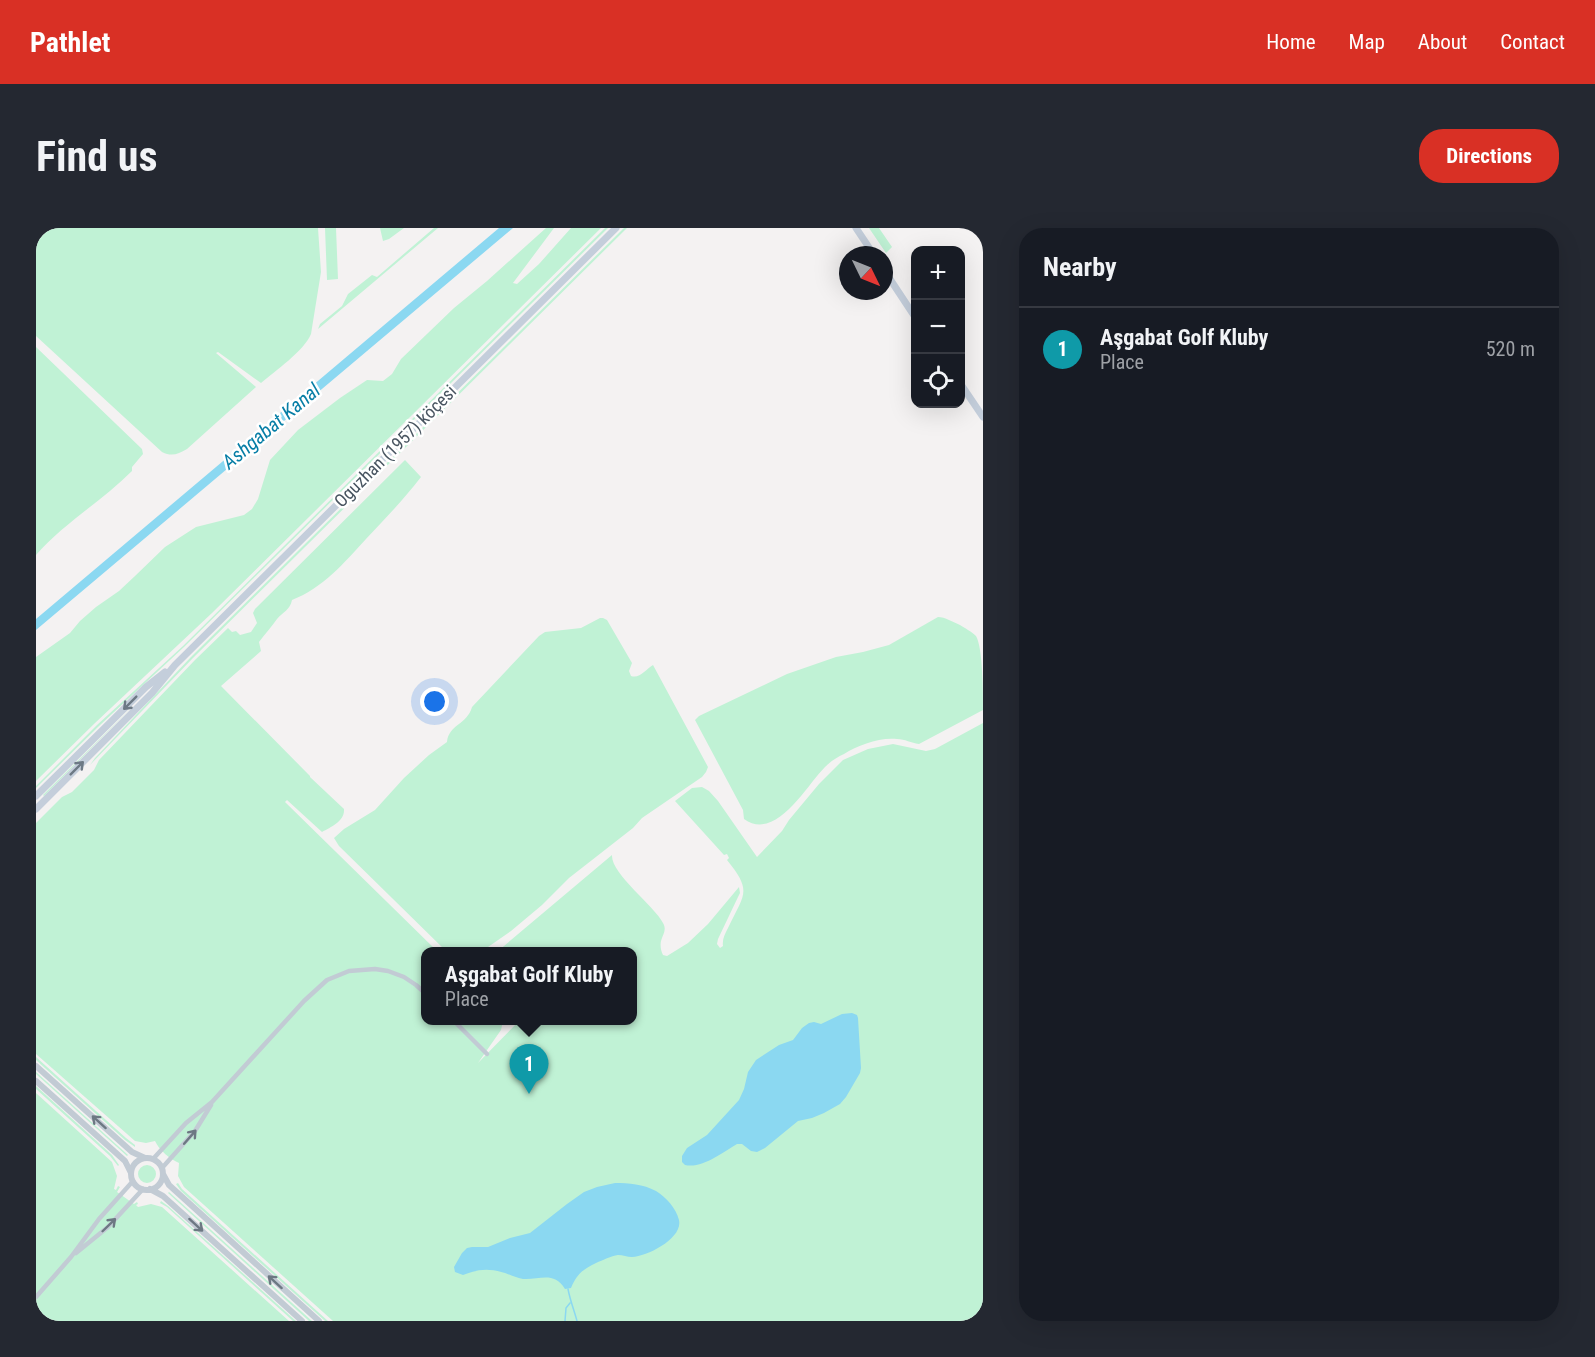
<!DOCTYPE html>
<html lang="en">
<head>
<meta charset="utf-8">
<style>
	:root { --surface:#171b24; --page:#242831; --text:#f1f3f6; --muted:#9ea1a6; --line:#363941; --accent:#d93025 }
	body { margin:0; font-family:"Roboto Condensed",sans-serif; background:var(--page); color:var(--text) }
	.controls { position:absolute; right:18px; top:18px; display:grid; overflow:hidden; border-radius:12px; box-shadow:0 6px 24px #0002 }
	.controls button { width:54px; height:54px; display:grid; place-items:center; padding:0; border:0; border-bottom:2px solid var(--line); background:var(--surface); color:var(--text); font:30px sans-serif }
	.compass { position:absolute; left:803px; top:18px; width:54px; height:54px; border-radius:50%; background:var(--surface); box-shadow:0 6px 24px #0002; rotate:133deg }
	.you { position:absolute; left:399px; top:474px; width:21px; height:21px; margin:-15px; border:4px solid #fff; border-radius:50%; background:#1a73e8; box-shadow:0 0 0 9px #1a73e833 }
	.badge { display:grid; place-items:center; width:39px; height:39px; border-radius:50%; background:var(--accent); color:#fff; font-size:20px; font-weight:700 }
	.pin { position:absolute; translate:-50% -50px; filter:drop-shadow(0 2px 3px #0008) }
	.pin::after { content:''; position:absolute; top:32px; width:21px; height:18px; background:inherit; clip-path:polygon(0 0,100% 0,50% 100%) }
	.popup { position:absolute; left:385px; top:719px; width:216px; height:78px; box-sizing:border-box; display:grid; place-content:center; border-radius:12px; background:var(--surface); filter:drop-shadow(0 2px 4px #0005); font-size:20px; white-space:nowrap; color:var(--muted) }
	.popup b { font-size:22px; color:var(--text) }
	.popup::after { content:''; position:absolute; left:50%; top:100%; margin-left:-12px; border:12px solid transparent; border-top-color:var(--surface) }
	.list { margin:0; padding:0; list-style:none }
	h2 { display:flex; justify-content:space-between; align-items:center; height:78px; margin:0; padding:0 24px; font-size:26px }
	h2 small { font-size:20px; font-weight:400; color:var(--muted) }
	.list li { display:grid; grid-template-columns:39px 1fr auto; gap:18px; align-items:center; box-sizing:border-box; height:84px; padding:0 24px; border-top:2px solid var(--line) }
	.list b { display:block; font-size:22px; white-space:nowrap }
	.list p { margin:0; font-size:20px; white-space:nowrap; color:var(--muted) }
	.list em { font-size:20px; font-style:normal; color:var(--muted) }
	.icon { flex:none; width:33px; height:33px; fill:none; stroke:currentColor; stroke-width:2; stroke-linecap:round; stroke-linejoin:round }
	.map { position:relative; flex:none; width:947px; height:1093px; overflow:hidden; border-radius:24px }
	header { display:flex; align-items:center; gap:36px; box-sizing:border-box; height:84px; padding:0 30px; background:var(--accent); color:#fff }
	header strong { font-size:28px }
	nav { display:flex; gap:33px; margin-inline-start:auto; font-size:21px }
	.intro { display:flex; align-items:center; justify-content:space-between; box-sizing:border-box; height:144px; padding:0 36px }
	h1 { margin:0; font-size:42px }
	.button { padding:15px 27px; border-radius:24px; background:var(--accent); color:#fff; font-size:21px; font-weight:700 }
	main { display:flex; gap:36px; padding:0 36px }
	aside { flex:1; background:var(--surface); border-radius:24px; box-shadow:0 6px 24px #0002 }
	.map>svg:first-child { display:block }
	.green { fill:#c0f2d5 }
	.water { fill:#8bd8f1 }
	.lines { fill:none; stroke-linecap:round; stroke-linejoin:round }
	.stream { stroke:#8bd8f1; stroke-width:1.5 }
	.minor { stroke:#c2cbd4; stroke-width:4.5 }
	.tertiary { stroke:#c2cbd4; stroke-width:6 }
	.secondary { stroke:#c4cedb; stroke-width:7 }
	.oneway { stroke:#6d7985 }
	.oneway2 { stroke:#6d7883 }
	.labels { text-anchor:middle; dominant-baseline:central; stroke-width:5; stroke-linejoin:round; paint-order:stroke }
	.street-label { font-size:18px; fill:#485460; stroke:#fff }
	.water-label { font-size:20px; font-style:italic; fill:#077ea6; stroke:#fff }
</style>
</head>
<body>
<header>
<strong>Pathlet</strong>
<nav><a>Home</a><a>Map</a><a>About</a><a>Contact</a></nav>
</header>
<div class="intro"><h1>Find us</h1><a class="button">Directions</a></div>
<main>
<div class="map">
<svg width="947" height="1093" viewBox="0 0 947 1093">
	<rect width="100%" height="100%" fill="#f4f2f2"/>
	<path class="green" d="M0 0H282L285 44 275 106C268 123 239 143 225 155L182 124 180 125 220 159 151 221C142 226 136 229 126 224L0 108Z
		M289 0H300L302 51 291 52Z
		M344 0H368L353 11 347 13Z
		M398 0H402L282 101 284 96 306 78 312 66 336 47 341 49Z
		M510 0H518L477 55 481 56 503 36 535 0H565L176 385 59 495 0 553V429L34 405 44 393 60 379 83 363 99 348 129 319 160 299 208 287 216 281 222 271 234 232 262 202 304 170 331 152 347 153 356 146 365 131 418 80 451 53Z
		M569 0H572L148 419 63 498 0 560V558L61 497 147 418Z
		M588 0H591L157 430 54 537 59 530 155 429Z
		M833 0H843L856 19 850 25Z
		M0 119 106 221 107 226 96 239V243C66 273 28 295 0 327Z
		M369 232 385 249C368 271 349 291 330 311 308 335 287 360 256 372 254 382 247 384 241 391 236 398 229 406 223 414L225 423 185 458 274 548V549L308 581C309 593 295 599 286 604L251 572 249 574 401 723 390 724V792L467 793 465 802 442 835 483 793 596 792V724L462 723 576 627C575 646 618 677 627 695 631 702 627 706 625 713 624 718 625 723 627 727L631 728 652 715 672 696 703 659 704 665 702 669 682 711 681 716 684 720 687 718C686 711 689 706 692 700 708 666 717 664 691 632L693 630 691 626 688 627 639 573 656 560 666 559 673 563 682 573 721 629 746 603 753 592 783 556 807 532 832 521 857 516 890 523 899 521 947 495V1093H297L148 959 142 948 143 935C134 931 123 922 119 913L110 915 99 913 0 826V595L26 569 36 564 58 542 63 532 159 432 192 400 196 404 200 403 204 407 215 404 221 395 217 385 219 381Z
		M902 389C909 389 917 394 924 397 929 400 936 404 940 408 947 420 947 465 947 482L883 516C875 515 869 511 861 511 844 509 822 517 808 526 801 529 794 534 789 539 770 558 740 614 708 591L707 582 659 492 663 488 751 446 800 429 827 424 853 417Z
		M564 390H567L571 392 596 435 593 443 595 448C604 451 610 441 617 437L672 539 670 544 666 549 606 590 597 600 533 650 506 677 475 703 452 719 443 723H410L303 618 298 610 308 601 339 582 368 550 393 527 411 514C413 496 431 497 436 479L503 408 509 404 545 400Z
		M97 478 8 568 7 567Z
		M0 829 90 910 99 917V919L89 912 0 832Z
		M0 844 92 927 91 928 0 846Z
		M0 858 76 927 83 937 82 938 74 928 0 861Z
		M0 865 76 934 81 948 78 961 80 962 82 958 84 959 81 964 98 976 101 974 102 976 100 977 102 979 115 976 126 979 253 1093H0Z
		M102 946a9 9 0 1 1 18 0a9 9 0 1 1-18 0Z
		M142 955 146 961 292 1093H289L145 963 140 956Z
		M133 964 276 1093H273L132 965Z
		M125 973 132 978 260 1093H257L131 979 124 975Z"/>
	<path class="water" d="M463 0H477L0 402V391Z
		M816 785 821 787 822 790 825 840 824 845 810 869 804 876 788 885 776 890 762 893 729 920 721 924 715 923 706 916H701C687 924 666 941 649 937L646 934V928L651 920 671 907 703 872 708 861 712 844 720 832 743 817 757 812 766 800 773 795 778 794 785 796 806 786Z
		M579 955C593 955 607 956 620 963 630 969 640 980 643 992 647 1010 612 1028 596 1029 591 1029 587 1027 582 1027 575 1028 567 1032 560 1035 546 1042 541 1046 535 1060L529 1061C518 1043 504 1052 487 1051 480 1050 475 1047 469 1045 453 1040 442 1041 427 1047L419 1044 418 1039 426 1025 431 1020 436 1019H452L474 1010 494 1005 531 976 548 964 561 959Z"/>
	<g class="lines">
		<path class="stream" d="M532 1061C534 1072 538 1082 541 1093
			M529 1093 530 1080 534 1075"/>
		<path class="minor" d="M417 792 451 826
			M117 931 150 895 176 874 268 773 291 752 313 743 339 741 352 743 368 749 380 757 390 766
			M126 940 159 903 175 877
			M40 1025 72 999 107 961
			M0 1069 35 1029 63 991 97 953"/>
		<path class="tertiary" d="M0 838 96 924 109 930
			M0 853 89 933 95 945
			M95 946a16 16 0 1 1 32 0a16 16 0 1 1-32 0Z
			M127 946 133 957 283 1093
			M114 961 127 968 266 1093"/>
		<path class="secondary" d="M820 0 838 27
			M848 42 879 89
			M924 155 947 189
			M0 568 110 459 129 444
			M0 581 116 465 139 437 580 0"/>
	</g>
	<defs><path id="oneway-shaft" d="M-6 0H5M1.5-3L5.5 0L1.5 3" fill="none" stroke-width="1.6" stroke-linecap="round" stroke-linejoin="round" transform="scale(1.5)"/></defs>
	<g class="oneway">
		<use href="#oneway-shaft" transform="translate(94 475) rotate(135)"/>
		<use href="#oneway-shaft" transform="translate(41 540) rotate(-45)"/>
	</g>
	<g class="oneway2">
		<use href="#oneway-shaft" transform="translate(63 894) rotate(-138)"/>
		<use href="#oneway-shaft" transform="translate(154 909) rotate(-49)"/>
		<use href="#oneway-shaft" transform="translate(73 997) rotate(-44)"/>
		<use href="#oneway-shaft" transform="translate(160 997) rotate(42)"/>
		<use href="#oneway-shaft" transform="translate(239 1054) rotate(-138)"/>
	</g>
	<g class="labels">
		<g class="street-label">
			<text transform="translate(359 218) rotate(-45)">Oguzhan (1957) köçesi</text>
		</g>
		<g class="water-label">
			<text transform="translate(235 198) rotate(-40)">Ashgabat Kanal</text>
		</g>
	</g>
</svg>
<div class="controls">
<button>+</button>
<button>−</button>
<button><svg class="icon" aria-label="locate" viewBox="0 0 24 24"><circle cx="12" cy="12" r="6"/><path d="M12 2v4M12 18v4M2 12h4M18 12h4"/></svg></button>
</div>
<svg class="compass" viewBox="-18 -18 36 36"><path d="M0-13l5 13h-10z" fill="#e53935"/><path d="M0 13l5-13h-10z" fill="#9ea1a6"/></svg>
<div class="you"></div>
<div class="pin badge" style="left:493px;top:866px;background:#0f9aa8">1</div>
<div class="popup"><b>Aşgabat Golf Kluby</b>Place</div>
</div>
<aside>
<h2>Nearby<small></small></h2>
<ul class="list">
<li><span class="badge" style="background:#0f9aa8">1</span><div><b>Aşgabat Golf Kluby</b><p>Place</p></div><em>520 m</em></li>
</ul>
</aside>
</main>
</body>
</html>
